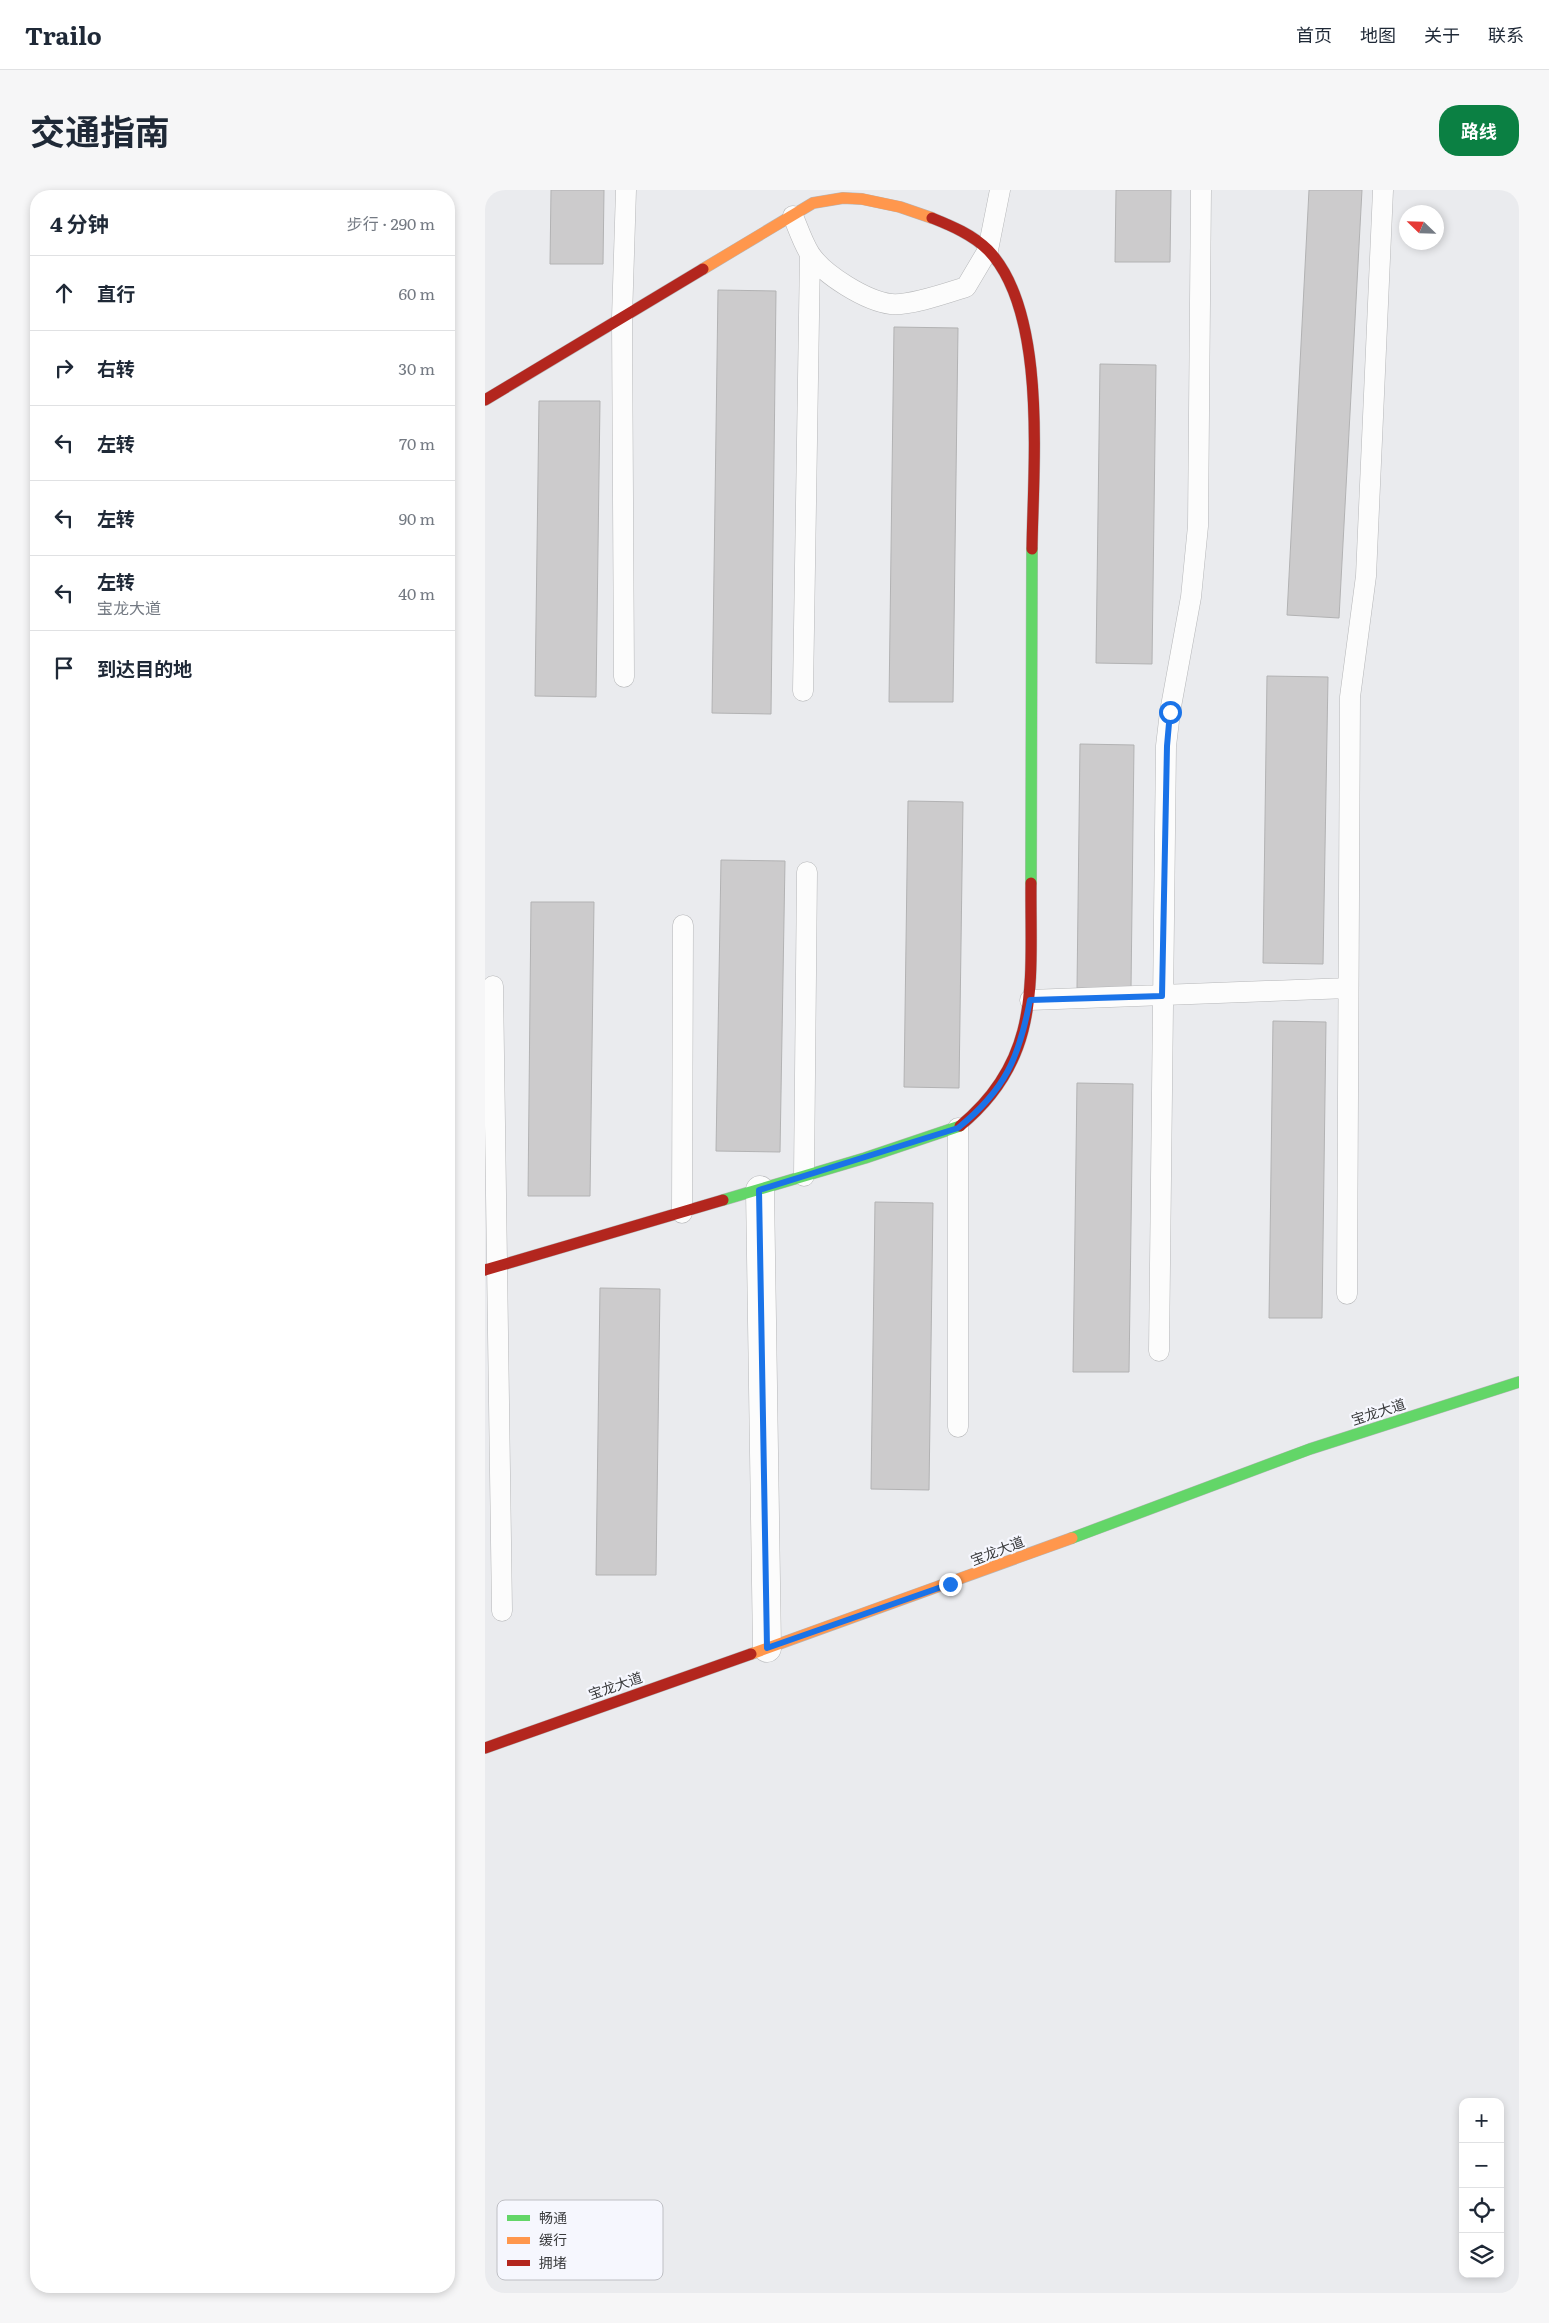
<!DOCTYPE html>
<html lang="zh">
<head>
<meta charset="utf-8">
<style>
	:root { --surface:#fff; --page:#f6f6f7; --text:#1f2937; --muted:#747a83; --line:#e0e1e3; --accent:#0b8043 }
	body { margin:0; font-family:Literata,"Noto Sans SC",serif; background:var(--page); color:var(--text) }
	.controls { position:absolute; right:15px; bottom:15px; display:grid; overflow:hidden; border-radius:10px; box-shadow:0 2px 8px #0003 }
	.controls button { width:45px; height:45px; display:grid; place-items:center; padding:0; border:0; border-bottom:1px solid var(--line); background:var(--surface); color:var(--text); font:25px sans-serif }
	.compass { position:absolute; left:914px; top:15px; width:45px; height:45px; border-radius:50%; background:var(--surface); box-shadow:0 2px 8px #0003; rotate:293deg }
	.stop { position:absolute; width:15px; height:15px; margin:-11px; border:4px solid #1a73e8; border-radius:50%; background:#fff }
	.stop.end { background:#1a73e8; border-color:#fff; box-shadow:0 1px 5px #0008 }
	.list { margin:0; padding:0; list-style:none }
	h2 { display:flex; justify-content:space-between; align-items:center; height:65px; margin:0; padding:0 20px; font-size:21px }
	h2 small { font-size:16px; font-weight:400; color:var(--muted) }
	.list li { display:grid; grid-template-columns:32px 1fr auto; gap:15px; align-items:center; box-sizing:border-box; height:75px; padding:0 20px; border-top:1px solid var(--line) }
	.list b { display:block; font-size:19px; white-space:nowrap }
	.list p { margin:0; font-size:16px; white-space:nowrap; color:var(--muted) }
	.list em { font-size:16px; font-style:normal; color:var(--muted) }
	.icon { flex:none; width:28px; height:28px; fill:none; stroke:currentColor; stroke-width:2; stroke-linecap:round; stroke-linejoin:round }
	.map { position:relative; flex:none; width:1034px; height:2103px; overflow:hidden; border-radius:20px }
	header { display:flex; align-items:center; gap:30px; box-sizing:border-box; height:70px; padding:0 25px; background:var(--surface); border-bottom:1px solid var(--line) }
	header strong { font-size:24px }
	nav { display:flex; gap:28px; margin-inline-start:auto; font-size:18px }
	.intro { display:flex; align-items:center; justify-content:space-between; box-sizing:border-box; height:120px; padding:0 30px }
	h1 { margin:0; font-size:35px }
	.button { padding:12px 22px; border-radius:20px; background:var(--accent); color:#fff; font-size:18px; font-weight:700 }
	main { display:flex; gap:30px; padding:0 30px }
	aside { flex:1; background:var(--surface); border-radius:20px; box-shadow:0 2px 8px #0003 }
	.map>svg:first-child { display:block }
	.building { fill:#cccbcc; stroke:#b2b2b3 }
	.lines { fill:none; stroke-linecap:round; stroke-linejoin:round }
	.lane-casing { stroke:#b6b7b9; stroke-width:21 }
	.street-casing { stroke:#b6b7b9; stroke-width:29 }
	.fast-casing { stroke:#b6b7b9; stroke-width:12 }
	.slow-casing { stroke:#b6b7b9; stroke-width:12 }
	.jam-casing { stroke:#b6b7b9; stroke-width:12 }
	.lane { stroke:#fcfcfc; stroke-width:20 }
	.street { stroke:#fcfcfc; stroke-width:28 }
	.fast { stroke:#63d668; stroke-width:11 }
	.slow { stroke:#ff974d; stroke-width:11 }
	.jam { stroke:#b3261e; stroke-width:11 }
	.route { stroke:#1a73e8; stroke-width:6 }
	.labels { text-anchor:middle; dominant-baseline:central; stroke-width:4.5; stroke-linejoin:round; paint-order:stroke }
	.street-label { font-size:14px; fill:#3a3b3d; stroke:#f6f7fe }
	.key { fill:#f6f7fe; stroke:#bebfc4; stroke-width:1 }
	.key-label { font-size:14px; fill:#3a3b3d }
</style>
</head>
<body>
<header>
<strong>Trailo</strong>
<nav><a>首页</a><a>地图</a><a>关于</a><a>联系</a></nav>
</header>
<div class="intro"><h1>交通指南</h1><a class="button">路线</a></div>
<main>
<aside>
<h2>4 分钟<small>步行 · 290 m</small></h2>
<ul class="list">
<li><svg class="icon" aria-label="ahead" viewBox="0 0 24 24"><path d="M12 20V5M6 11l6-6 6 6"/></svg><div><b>直行</b></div><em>60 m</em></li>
<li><svg class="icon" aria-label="right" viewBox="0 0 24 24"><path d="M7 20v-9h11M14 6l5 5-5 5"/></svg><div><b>右转</b></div><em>30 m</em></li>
<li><svg class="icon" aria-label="left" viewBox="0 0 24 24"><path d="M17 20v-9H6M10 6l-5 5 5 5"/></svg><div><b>左转</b></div><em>70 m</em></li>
<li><svg class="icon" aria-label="left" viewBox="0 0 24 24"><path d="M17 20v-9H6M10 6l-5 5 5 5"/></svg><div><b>左转</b></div><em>90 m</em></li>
<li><svg class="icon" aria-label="left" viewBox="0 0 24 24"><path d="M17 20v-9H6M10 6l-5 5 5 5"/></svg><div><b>左转</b><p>宝龙大道</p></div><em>40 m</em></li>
<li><svg class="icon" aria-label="arrive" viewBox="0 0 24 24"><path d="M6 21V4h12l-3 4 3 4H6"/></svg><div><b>到达目的地</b></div></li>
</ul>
</aside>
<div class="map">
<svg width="1034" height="2103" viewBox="0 0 1034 2103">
	<rect width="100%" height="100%" fill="#eaebee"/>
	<path class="building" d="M66 0H119L118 74H65Z
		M631 0H686L685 72H630Z
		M824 0H877L854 428 802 425Z
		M233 100 291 101 286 524 227 523Z
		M409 137 473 138 468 512H404Z
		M615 174 671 175 667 474 611 473Z
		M54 211H115L111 507 50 506Z
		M782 486 843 487 838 774 778 773Z
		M595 554 649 555 646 799 592 798Z
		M423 611 478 612 474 898 419 897Z
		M236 670 300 671 295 962 231 961Z
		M46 712H109L105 1006H43Z
		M788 831 841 832 837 1128H784Z
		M592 893 648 894 644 1182H588Z
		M390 1012 448 1013 444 1300 386 1299Z
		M115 1098 175 1099 171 1385H111Z"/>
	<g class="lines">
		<defs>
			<path id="lane" d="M308 26C313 38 318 53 325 64 339 85 381 111 406 114 425 116 462 103 481 97L503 60 515 0
				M139 487 137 128 141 0
				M318 501 325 64
				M8 796 17 1421
				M545 810 863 798
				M319 986 322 682
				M197 1023 198 735
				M862 1104 865 507 881 386 898 0
				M674 1161 681 556 685 522 706 407 713 336 716 0
				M473 1237V938"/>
			<path id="street" d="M275 1000 282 1458"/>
			<path id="fast" d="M546 693 547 359
				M238 1010 380 968 475 936
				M587 1348 825 1259 1034 1192"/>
			<path id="slow" d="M218 79 328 13 358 8 377 9 415 17 447 28
				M266 1464 587 1348"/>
			<path id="jam" d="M447 28C467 36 488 45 503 60 563 122 548 278 547 359
				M0 210 218 79
				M475 936C558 868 545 790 546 693
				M0 1080 238 1010
				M0 1558 266 1464"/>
		</defs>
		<use href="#lane" class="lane-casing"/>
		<use href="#street" class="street-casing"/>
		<use href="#fast" class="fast-casing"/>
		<use href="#slow" class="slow-casing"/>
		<use href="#jam" class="jam-casing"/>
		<use href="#lane" class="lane"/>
		<use href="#street" class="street"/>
		<use href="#fast" class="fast"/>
		<use href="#slow" class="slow"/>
		<use href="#jam" class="jam"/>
	</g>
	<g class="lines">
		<path class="route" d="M465 1394 282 1458 274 1000 473 938C520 900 534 868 545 810L677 806 682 556 685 522"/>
	</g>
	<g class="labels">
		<g class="street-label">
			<text transform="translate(893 1221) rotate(-18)">宝龙大道</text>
			<text transform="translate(512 1360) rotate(-21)">宝龙大道</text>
			<text transform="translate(130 1495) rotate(-19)">宝龙大道</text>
		</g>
	</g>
	<rect x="12" y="2010" width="166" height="80" rx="8" class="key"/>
	<rect x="22" y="2025" width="23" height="6" fill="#63d668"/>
	<rect x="22" y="2047" width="23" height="7" fill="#ff974d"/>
	<rect x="22" y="2070" width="23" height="6" fill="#b3261e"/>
	<g class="key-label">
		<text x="54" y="2033">畅通</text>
		<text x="54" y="2055">缓行</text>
		<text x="54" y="2078">拥堵</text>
	</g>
</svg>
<div class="controls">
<button>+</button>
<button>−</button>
<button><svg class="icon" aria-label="locate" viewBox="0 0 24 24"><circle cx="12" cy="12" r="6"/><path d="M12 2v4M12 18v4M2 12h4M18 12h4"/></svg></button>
<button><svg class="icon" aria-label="layers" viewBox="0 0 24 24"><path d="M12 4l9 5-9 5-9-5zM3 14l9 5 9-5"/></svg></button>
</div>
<svg class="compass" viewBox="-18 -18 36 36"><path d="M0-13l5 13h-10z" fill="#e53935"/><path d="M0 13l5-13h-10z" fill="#747a83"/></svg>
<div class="stop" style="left:685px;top:522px"></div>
<div class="stop end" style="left:465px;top:1394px"></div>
</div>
</main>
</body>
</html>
